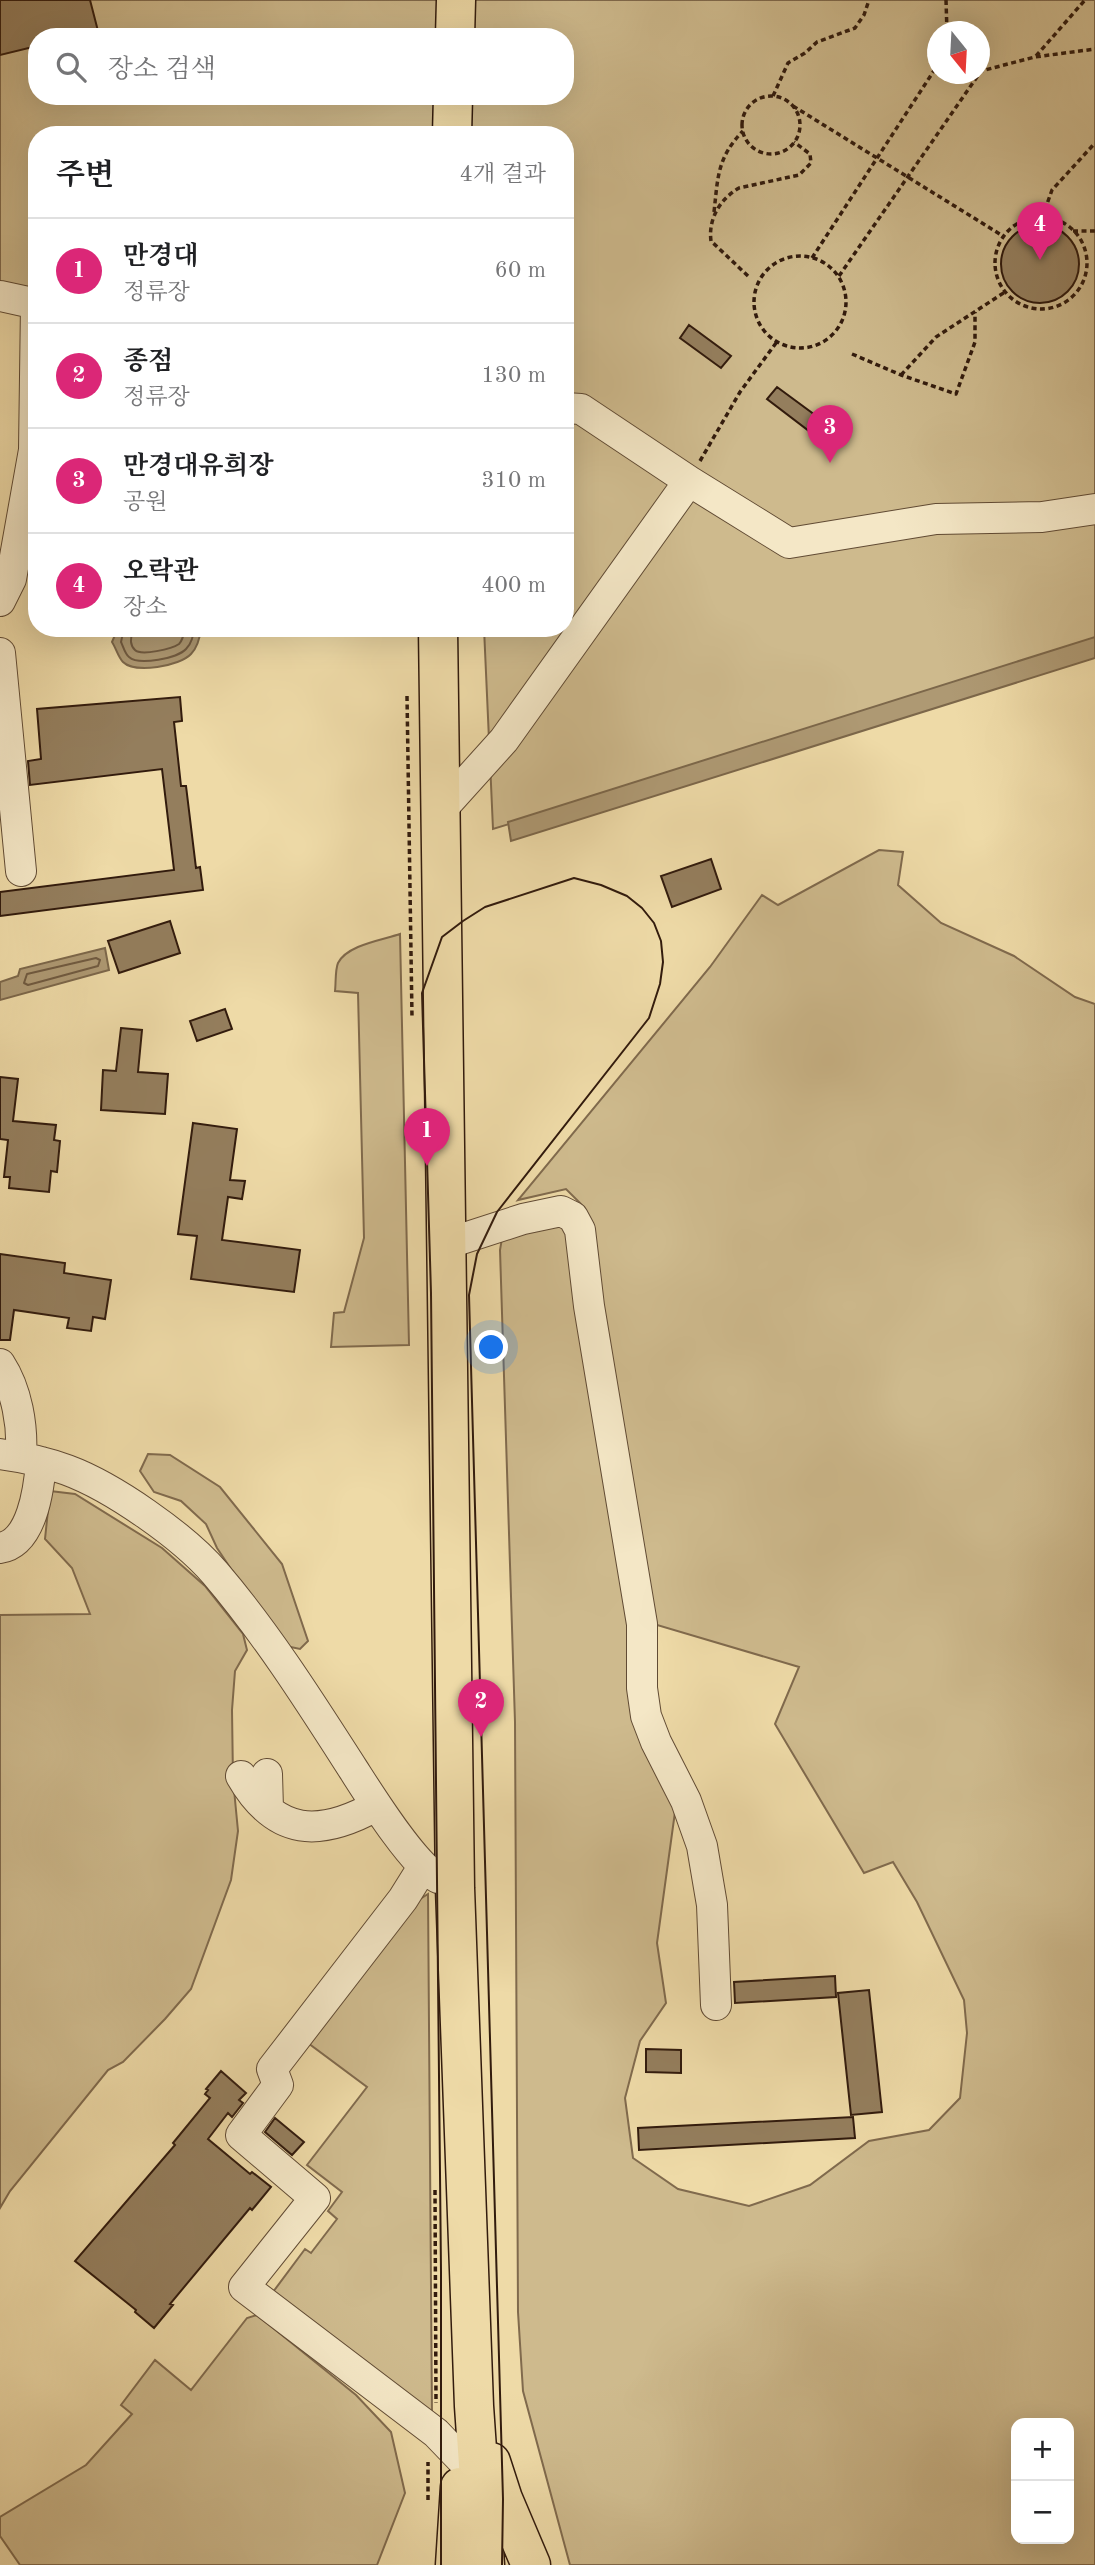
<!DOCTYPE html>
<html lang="ko">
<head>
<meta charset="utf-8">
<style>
	:root { --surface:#fff; --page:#f6f6f6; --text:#202124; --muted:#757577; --line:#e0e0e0; --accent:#db2777 }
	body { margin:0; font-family:"Old Standard TT","Noto Serif KR",serif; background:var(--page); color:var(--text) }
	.controls { position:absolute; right:21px; bottom:21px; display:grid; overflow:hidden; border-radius:14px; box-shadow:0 7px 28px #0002 }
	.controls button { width:63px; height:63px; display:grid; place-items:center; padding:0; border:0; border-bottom:2px solid var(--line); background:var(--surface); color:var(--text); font:35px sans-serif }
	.compass { position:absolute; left:927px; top:21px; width:63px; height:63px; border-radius:50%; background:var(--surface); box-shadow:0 7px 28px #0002; rotate:162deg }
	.you { position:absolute; left:492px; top:1348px; width:24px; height:24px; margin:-18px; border:5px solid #fff; border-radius:50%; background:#1a73e8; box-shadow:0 0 0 10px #1a73e833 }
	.badge { display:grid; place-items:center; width:46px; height:46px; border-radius:50%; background:var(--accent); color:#fff; font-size:23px; font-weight:700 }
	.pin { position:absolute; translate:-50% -58px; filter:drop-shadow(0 2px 4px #0008) }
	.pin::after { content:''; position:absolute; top:37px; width:24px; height:21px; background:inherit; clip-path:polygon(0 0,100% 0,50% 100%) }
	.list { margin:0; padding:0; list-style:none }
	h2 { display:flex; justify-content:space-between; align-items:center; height:91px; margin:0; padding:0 28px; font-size:30px }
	h2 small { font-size:23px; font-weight:400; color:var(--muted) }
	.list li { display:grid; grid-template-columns:46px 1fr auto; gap:21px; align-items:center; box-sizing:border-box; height:105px; padding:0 28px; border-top:2px solid var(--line) }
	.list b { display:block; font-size:26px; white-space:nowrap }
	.list p { margin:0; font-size:23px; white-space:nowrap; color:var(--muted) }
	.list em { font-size:23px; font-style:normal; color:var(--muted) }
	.icon { flex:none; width:38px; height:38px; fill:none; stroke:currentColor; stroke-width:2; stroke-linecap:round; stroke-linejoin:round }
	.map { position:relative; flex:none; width:1095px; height:2565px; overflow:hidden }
	.search { position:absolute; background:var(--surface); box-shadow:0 7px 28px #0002; left:28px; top:28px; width:546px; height:77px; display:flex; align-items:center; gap:18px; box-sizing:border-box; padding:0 24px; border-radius:28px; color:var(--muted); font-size:26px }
	.panel { position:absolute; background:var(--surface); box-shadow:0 7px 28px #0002; left:28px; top:126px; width:546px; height:511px; border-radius:28px }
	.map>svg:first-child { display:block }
	.green { fill:#ceba8d; stroke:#806a4d; stroke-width:2; fill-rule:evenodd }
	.water { fill:#ae9973; stroke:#7c674a; stroke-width:2 }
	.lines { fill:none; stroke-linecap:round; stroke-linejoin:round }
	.shore { stroke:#705a40; stroke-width:2 }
	.building { fill:#947e5d; stroke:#321b0d; stroke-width:2 }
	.minor-casing { stroke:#614b34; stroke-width:32 }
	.major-casing { stroke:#321b0d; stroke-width:41 }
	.path { stroke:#321b0d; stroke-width:3.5; stroke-dasharray:5 3.5; stroke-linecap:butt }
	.minor { stroke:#f4e7c6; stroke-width:30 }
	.major { stroke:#eedaa7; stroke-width:38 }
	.tram { stroke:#321b0d; stroke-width:2 }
</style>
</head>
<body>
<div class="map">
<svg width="1095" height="2565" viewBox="0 0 1095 2565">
	<rect width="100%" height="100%" fill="#eedaa7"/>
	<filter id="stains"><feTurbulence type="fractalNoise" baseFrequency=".00286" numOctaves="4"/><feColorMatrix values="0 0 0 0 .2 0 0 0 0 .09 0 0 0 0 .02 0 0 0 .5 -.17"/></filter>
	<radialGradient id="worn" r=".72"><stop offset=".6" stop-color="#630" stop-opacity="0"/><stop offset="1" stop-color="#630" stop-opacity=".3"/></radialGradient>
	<path class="green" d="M0 0H1095V642L493 829 484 628H565V135H37V297L0 290ZM937 32H979V74H937ZM37 37H565V96H37Z
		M879 850 903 852 898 885 941 923 1014 956 1075 997 1095 1004V2565H570L523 2391 518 2312 515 1722 500 1250 502 1238 573 1222 675 1812 657 1943 666 2003 640 2041 625 2098 633 2158 678 2189 749 2206 810 2185 869 2141 929 2130 960 2098 967 2033 964 2000 917 1902 893 1862 864 1873 775 1724 799 1667 657 1625 629 1486 583 1206 566 1189 518 1200 710 967 762 895 778 905ZM1016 2423H1069V2539H1016Z
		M400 934 409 1345 331 1347 334 1313 344 1312 364 1238 358 993 335 991C336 983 335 970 338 963 347 945 382 940 400 934Z
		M148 1454 170 1455 220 1487 282 1564 308 1641 300 1649 286 1646 231 1569 217 1548 206 1524 181 1501 154 1492 140 1471Z
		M50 1491 75 1494 162 1548 205 1586 243 1634 247 1650 235 1671 232 1710 233 1779 238 1831 231 1880 191 1989 165 2019 123 2062 108 2070 10 2191 0 2208V1615L90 1614 72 1568 45 1539Z
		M428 1894 432 2417 273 2292 305 2249 311 2253 337 2219 328 2211 342 2192 307 2165 367 2087 308 2043 417 1901Z
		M257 2315 356 2395 391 2432 405 2493 377 2565H20L0 2536V2517L86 2465 132 2414 121 2405 155 2360 191 2390 247 2318Z"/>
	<path class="water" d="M118 628H201C200 637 198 647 191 654 180 666 135 674 123 662 118 657 116 648 112 642Z
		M1095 637V658L511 841 508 822Z
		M105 948 109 970 0 1000V982L18 976 20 969Z"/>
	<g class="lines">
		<path class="shore" d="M124 628 121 642C123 646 125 654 129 657 139 666 178 658 186 649 192 643 193 636 194 628
			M133 628C132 636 128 643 135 650 141 656 172 649 179 644 183 640 184 634 185 628
			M96 958 100 960 98 966 28 985 24 983 27 974Z"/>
	</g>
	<path class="building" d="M0 0H90L98 31 75 37H37V46L0 55Z
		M1001 264a39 39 0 1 1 78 0a39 39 0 1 1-78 0Z
		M689 325 731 356 721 368 680 338Z
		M777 387 819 418 809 431 767 399Z
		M180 697 182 721 174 722 181 786H186L196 868 200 867 203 890 0 916V892L174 870 162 769 30 785 28 761 41 759 37 709Z
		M711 859 721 889 672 907 661 876Z
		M170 921 180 953 119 973 108 941Z
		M225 1009 232 1029 197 1041 190 1021Z
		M121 1028 142 1030 138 1072 168 1074 165 1114 101 1110 103 1070 116 1071Z
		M0 1077 18 1079 13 1121 56 1125 54 1140 60 1141 57 1172 51 1171 49 1192 9 1188 10 1177H4L8 1140 0 1139Z
		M193 1123 237 1129 230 1180 245 1181 242 1199 228 1197 222 1240 300 1250 294 1292 191 1279 197 1236 178 1234Z
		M0 1254 65 1263 64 1273 111 1280 105 1319 93 1317 91 1331 67 1328 69 1318 14 1310 10 1340H0Z
		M835 1976 836 1997 735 2003 734 1982Z
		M869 1990 882 2112 851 2115 838 1993Z
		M646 2049 681 2050V2073L646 2072Z
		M221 2071 246 2093 239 2100 243 2103 232 2117 228 2113 208 2139 250 2174 252 2172 271 2187 252 2210 250 2208 170 2304 173 2305 154 2328 135 2312 136 2310 75 2261 175 2145 173 2143 210 2098 205 2094 208 2090 206 2089Z
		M853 2117 855 2138 639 2150 638 2128Z
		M275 2118 304 2142 292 2155 265 2132Z"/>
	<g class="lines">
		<defs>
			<path id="minor" d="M0 296 37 304
				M565 408 581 409 689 481
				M0 601 11 579 34 450 36 304
				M0 653 21 871
				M440 811 504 740 689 481 789 543 936 519 1042 517 1095 509
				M446 1244 523 1219 561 1211 573 1217 580 1230 589 1306 642 1624V1688L646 1716 656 1742 686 1801 702 1846 712 1905 716 2005
				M0 1364C17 1390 23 1426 21 1457
				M0 1454C23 1457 46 1462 67 1470 113 1487 183 1536 215 1573 267 1634 310 1702 353 1769 371 1797 412 1863 438 1878
				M0 1548C32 1543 39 1489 41 1462
				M267 1774 268 1809
				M241 1776C276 1837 320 1837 376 1806
				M423 1867 403 1899 272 2069 278 2085 241 2135 315 2198 244 2287 436 2433 461 2459"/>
			<path id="major" d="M455 37 456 0
				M452 135 453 96
				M438 628 455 1888 474 2406 485 2565
				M491 2462 503 2499 531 2565
				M455 2565 460 2487"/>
		</defs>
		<use href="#minor" class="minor-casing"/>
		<use href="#major" class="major-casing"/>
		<path class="path" d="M946 0 947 32
			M1036 56 1085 0
			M979 73 981 71 1035 57 1095 49
			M773 96 788 63 805 53 817 42 855 28 864 15 869 0
			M742 125a29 29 0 1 1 58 0a29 29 0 1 1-58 0Z
			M793 106 1003 236
			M714 212C718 177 717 158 743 131
			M995 263a46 46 0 1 1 92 0a46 46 0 1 1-92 0Z
			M1042 218 1052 190 1095 143
			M1073 231H1095
			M754 302a46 46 0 1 1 92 0a46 46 0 1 1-92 0Z
			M812 258 937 66
			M748 276 711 241C708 219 720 199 739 188L799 175 811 163 810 154 794 142
			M839 276 979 74
			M852 354 901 375 956 394 975 342V312
			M901 375 936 337 1005 292
			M700 461 740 392 776 343
			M407 696 412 1017
			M435 2190 436 2403
			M428 2500V2462"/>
		<use href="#minor" class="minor"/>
		<use href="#major" class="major"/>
		<path class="tram" d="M441 2565V2272L431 1293 422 993 442 937 463 921 485 907 574 878 601 885 627 896 642 908 654 923 661 941 663 962 660 984 649 1018 497 1212 477 1254 469 1295 503 2499 502 2565"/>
	</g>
	<rect width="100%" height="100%" filter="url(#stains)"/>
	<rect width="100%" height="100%" fill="url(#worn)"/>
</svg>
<div class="controls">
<button>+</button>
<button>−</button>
</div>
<svg class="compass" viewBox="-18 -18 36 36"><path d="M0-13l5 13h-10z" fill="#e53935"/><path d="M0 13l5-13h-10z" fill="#757577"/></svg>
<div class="you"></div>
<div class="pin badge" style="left:427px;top:1166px">1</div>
<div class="pin badge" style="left:481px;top:1737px">2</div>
<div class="pin badge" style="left:830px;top:463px">3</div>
<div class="pin badge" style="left:1040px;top:260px">4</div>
<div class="search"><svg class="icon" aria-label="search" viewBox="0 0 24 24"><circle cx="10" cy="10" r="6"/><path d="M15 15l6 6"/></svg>장소 검색</div>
<section class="panel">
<h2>주변<small>4개 결과</small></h2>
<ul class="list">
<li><span class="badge">1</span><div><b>만경대</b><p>정류장</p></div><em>60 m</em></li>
<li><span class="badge">2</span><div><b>종점</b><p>정류장</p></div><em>130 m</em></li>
<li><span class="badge">3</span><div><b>만경대유희장</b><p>공원</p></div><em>310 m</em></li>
<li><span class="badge">4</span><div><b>오락관</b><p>장소</p></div><em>400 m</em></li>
</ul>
</section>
</div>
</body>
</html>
